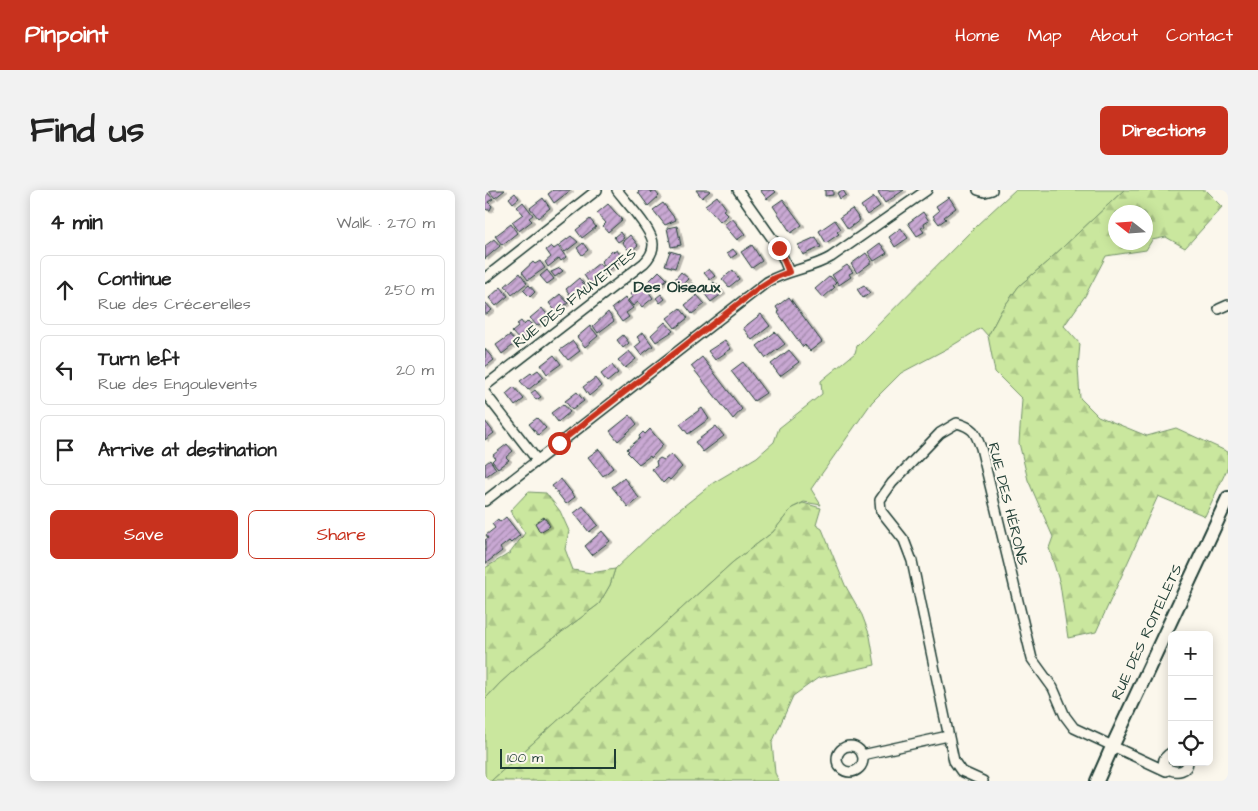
<!DOCTYPE html>
<html lang="en">
<head>
<meta charset="utf-8">
<style>
	:root { --surface:#fff; --page:#f2f2f2; --text:#222; --muted:#767676; --line:#e0e0e0; --accent:#c8321e }
	body { margin:0; font-family:"Architects Daughter",sans-serif; background:var(--page); color:var(--text) }
	.controls { position:absolute; right:15px; bottom:15px; display:grid; overflow:hidden; border-radius:8px; box-shadow:0 2px 12px #0003 }
	.controls button { width:45px; height:45px; display:grid; place-items:center; padding:0; border:0; border-bottom:1px solid var(--line); background:var(--surface); color:var(--text); font:25px sans-serif }
	.compass { position:absolute; left:623px; top:15px; width:45px; height:45px; border-radius:50%; background:var(--surface); box-shadow:0 2px 12px #0003; rotate:287deg }
	.scale { position:absolute; left:15px; bottom:12px; width:116px; box-sizing:border-box; padding-left:5px; border:2px solid #1f3d34; border-top:0; font-size:14px; line-height:18px; white-space:nowrap; color:#1f3d34; -webkit-text-stroke:4px #fbf7ec; paint-order:stroke }
	.stop { position:absolute; width:15px; height:15px; margin:-11px; border:4px solid #c8321e; border-radius:50%; background:#fff }
	.stop.end { background:#c8321e; border-color:#fff; box-shadow:0 1px 5px #0008 }
	.list { margin:0; padding:0; list-style:none }
	h2 { display:flex; justify-content:space-between; align-items:center; height:65px; margin:0; padding:0 20px; font-size:21px }
	h2 small { font-size:16px; font-weight:400; color:var(--muted) }
	.list li { display:grid; grid-template-columns:32px 1fr auto; gap:15px; align-items:center; box-sizing:border-box; height:70px; margin:0 10px 10px; padding:0 10px; border:1px solid var(--line); border-radius:8px }
	.list b { display:block; font-size:19px; white-space:nowrap }
	.list p { margin:0; font-size:16px; white-space:nowrap; color:var(--muted) }
	.list em { font-size:16px; font-style:normal; color:var(--muted) }
	.actions { display:flex; gap:10px; padding:15px 20px }
	.actions a { flex:1; padding:11px 0; border:1px solid var(--accent); border-radius:8px; text-align:center; font-size:18px; color:var(--accent) }
	.actions .main { background:var(--accent); color:#fff }
	.icon { flex:none; width:28px; height:28px; fill:none; stroke:currentColor; stroke-width:2; stroke-linecap:round; stroke-linejoin:round }
	.map { position:relative; flex:none; width:743px; height:591px; overflow:hidden; border-radius:8px }
	header { display:flex; align-items:center; gap:30px; box-sizing:border-box; height:70px; padding:0 25px; background:var(--accent); color:#fff }
	header strong { font-size:24px }
	nav { display:flex; gap:28px; margin-inline-start:auto; font-size:18px }
	.intro { display:flex; align-items:center; justify-content:space-between; box-sizing:border-box; height:120px; padding:0 30px }
	h1 { margin:0; font-size:35px }
	.button { padding:12px 22px; border-radius:8px; background:var(--accent); color:#fff; font-size:18px; font-weight:700 }
	main { display:flex; gap:30px; padding:0 30px }
	aside { flex:1; background:var(--surface); border-radius:8px; box-shadow:0 2px 12px #0003 }
	.map>svg:first-child { display:block }
	.green { fill:#cae79e; stroke:#749269 }
	.forest { fill:url(#forest-firs); stroke:#749269; fill-rule:evenodd }
	.building { fill:url(#building-hatch); stroke:#1f3d34; filter:url(#shadow) }
	.lines { fill:none; stroke-linecap:round; stroke-linejoin:round }
	.street-casing { stroke:#1f3d34; stroke-width:12 }
	.secondary-casing { stroke:#1f3d34; stroke-width:16 }
	.street { stroke:#fbf7ec; stroke-width:9 }
	.secondary { stroke:#fbf7ec; stroke-width:12 }
	.route { stroke:#c8321e; stroke-width:6 }
	.labels { text-anchor:middle; dominant-baseline:central; stroke-width:4; stroke-linejoin:round; paint-order:stroke }
	.street-label { font-size:15px; fill:#1f3d34; stroke:#fbf7ec }
	.neighbourhood-label { font-size:16px; font-weight:bold; fill:#1f3d34; stroke:#fbf7ec }
</style>
</head>
<body>
<header>
<strong>Pinpoint</strong>
<nav><a>Home</a><a>Map</a><a>About</a><a>Contact</a></nav>
</header>
<div class="intro"><h1>Find us</h1><a class="button">Directions</a></div>
<main>
<aside>
<h2>4 min<small>Walk · 270 m</small></h2>
<ul class="list">
<li><svg class="icon" aria-label="ahead" viewBox="0 0 24 24"><path d="M12 20V5M6 11l6-6 6 6"/></svg><div><b>Continue</b><p>Rue des Crécerelles</p></div><em>250 m</em></li>
<li><svg class="icon" aria-label="left" viewBox="0 0 24 24"><path d="M17 20v-9H6M10 6l-5 5 5 5"/></svg><div><b>Turn left</b><p>Rue des Engoulevents</p></div><em>20 m</em></li>
<li><svg class="icon" aria-label="arrive" viewBox="0 0 24 24"><path d="M6 21V4h12l-3 4 3 4H6"/></svg><div><b>Arrive at destination</b></div></li>
</ul>
<div class="actions"><a class="main">Save</a><a>Share</a></div>
</aside>
<div class="map">
<svg width="743" height="591" viewBox="0 0 743 591">
	<defs>
		<pattern id="forest-firs" width="22" height="20" patternUnits="userSpaceOnUse" patternTransform="scale(1.25)"><rect width="22" height="20" fill="#cae79e"/><path d="M5 1l3.5 6h-7zM16 11l3.5 6h-7z" fill="#adc789"/></pattern>
		<pattern id="building-hatch" width="6" height="6" patternUnits="userSpaceOnUse" patternTransform="scale(1.25)"><rect width="6" height="6" fill="#c9a8d3"/><path d="M-1 1l2-2M0 6l6-6M5 7l2-2" fill="none" stroke="#a38aac"/></pattern>
		<filter id="shadow"><feDropShadow dx="3" dy="1.5" stdDeviation="0" flood-color="#0004"/></filter>
	</defs>
	<rect width="100%" height="100%" fill="#fbf7ec"/>
	<filter id="ink" filterUnits="userSpaceOnUse"><feTurbulence type="fractalNoise" baseFrequency=".02" numOctaves="2"/><feDisplacementMap in="SourceGraphic" scale="10" xChannelSelector="R" yChannelSelector="G"/><feConvolveMatrix kernelMatrix="1 2 1 2 8 2 1 2 1" color-interpolation-filters="sRGB"/></filter>
	<g filter="url(#ink)">
		<path class="green" d="M530 0H639L562 72 534 96 516 121 503 146 496 138 465 157 416 183 387 212 326 299 336 315 319 312 307 318 288 342 248 372 6 591H0V509L15 493 45 466 114 414 125 395 130 379 185 327 228 293 272 267 289 252 294 238 337 204 336 191 370 163 372 156 492 35Z"/>
		<path class="forest" d="M639 0H720L737 17 700 58 681 47 667 50 661 60 621 66 600 106 579 136 595 154 593 177 595 208 613 226 662 246 691 238 743 262V277L720 326 673 306 611 442 583 448 575 394 564 358 568 347 543 290 534 253 537 209 510 182 503 146 516 121 534 96 562 72ZM630 22H660V52H630Z
			M43 302 61 303 75 321 84 341 80 359 88 380 106 383 130 379 125 395 114 414 45 466 15 493 0 509V378L25 363 40 343 25 321Z
			M318 313 336 318 331 335 337 339 360 395 377 425 385 446 390 475 333 488 308 506 287 553 290 583 294 591H6L248 372 288 342 307 318Z"/>
		<path class="building" d="M3 0H20L10 8Z
			M68 0H86L69 13 63 4Z
			M155 0H165L167 3 170 1 174 6 163 16 153 2Z
			M211 0H225V1L217 8Z
			M275 0H289L291 2 282 9Z
			M340 0H348V5L340 6Z
			M358 0 361 5 355 9 352 3Z
			M396 0H419L400 13 393 2Z
			M2 2 8 9 3 12 7 16 5 20H2L0 18V3Z
			M30 3 34 8 28 13 24 8Z
			M232 6 241 18 238 20 243 25 235 32 220 15Z
			M389 7 395 16 382 25 376 16Z
			M464 7 471 18 459 27 461 29 454 34 448 26 454 21 451 16Z
			M58 8 65 18 53 28 45 18Z
			M298 9 317 35 306 43 288 16Z
			M38 12 48 25 44 28 47 31 34 41 27 32 38 24 32 17Z
			M178 13 191 30 180 35 168 20Z
			M123 14 137 30 123 42 118 36 121 33 112 23Z
			M367 19 375 30 363 39 355 27Z
			M438 22 444 31 439 34 440 36 436 38 439 42 432 46 423 33Z
			M247 28 260 44 252 50 239 35Z
			M105 29 111 37 97 48 91 40Z
			M350 30 356 39 352 42 354 44 341 53 334 41Z
			M26 34 32 43 17 55 10 46Z
			M192 36 196 55 186 57 182 38Z
			M416 38 423 48 410 57 404 47Z
			M135 42 139 48 133 52 129 47Z
			M145 45 153 55 145 62 137 52Z
			M86 46 93 52 80 62 74 55Z
			M331 47 336 57 318 65 313 55Z
			M9 49 15 56 0 69V56Z
			M98 53 103 60 97 65 92 58Z
			M395 53 402 63 389 71 383 62Z
			M267 55 277 71 267 78 256 62Z
			M66 56 69 59 73 56 81 67 76 71 74 68 63 77 60 72 66 67 61 60Z
			M248 59 252 64 246 68 242 63Z
			M127 60 129 62 132 60 138 69 123 81 116 72Z
			M185 61 195 64 190 78 180 75Z
			M381 63 387 72 372 83 366 74Z
			M55 71 60 78 43 90 37 82 48 72 50 74Z
			M114 73 121 82 105 94 99 85Z
			M362 75 368 82 364 84 366 87 354 95 347 85Z
			M75 78 78 81 70 87 66 82Z
			M224 79 230 86 225 90 219 83Z
			M62 80 69 89 62 94 55 86Z
			M248 80 254 89 244 97 237 89Z
			M174 81 182 89 169 101 162 93Z
			M196 82 204 89 198 95 190 89Z
			M35 83 42 93 27 105 20 96Z
			M345 86 351 93 348 96 350 97 338 108 330 99Z
			M94 88 101 97 87 108 81 99Z
			M229 92 238 103 226 112 218 102Z
			M207 93 213 101 209 104 206 100 204 102 201 97Z
			M158 94 168 108 157 117 153 112 148 116 143 110 147 107 145 104Z
			M44 95 50 102 45 107 38 100Z
			M379 95 385 103 378 108 372 99Z
			M16 97 23 106 11 116 4 108Z
			M75 104 83 113 71 122 64 113Z
			M176 104 180 109 175 113 171 108Z
			M212 105 220 114 207 124 200 115Z
			M304 107 337 152 325 161 320 155 318 157 293 123 294 122 291 117Z
			M140 108 148 118 141 123 144 127 137 132 127 118Z
			M0 112 7 120 0 125Z
			M57 118 64 127 52 136 45 128Z
			M195 118 203 128 190 138 182 128Z
			M123 122 129 131 113 143 108 136Z
			M276 124 285 136 267 150 258 138Z
			M36 131 39 135 43 131 48 136 43 140 45 142 35 151 27 142 33 137 32 134Z
			M180 132 188 141 171 152 166 145Z
			M105 136 113 146 100 157 92 147Z
			M158 142 168 156 156 165 150 157 156 152 152 147Z
			M290 142 300 154 281 168 272 156Z
			M25 145 31 153 17 164 11 155Z
			M138 145 144 153 138 158 132 150Z
			M240 150 246 159 230 170 223 161Z
			M88 151 95 161 83 170 75 160Z
			M0 159 9 170 0 177Z
			M304 160 314 172 295 186 286 174Z
			M144 161 151 169 140 178 133 170Z
			M69 165 76 174 62 184 56 175Z
			M217 167 257 219 248 229 206 176Z
			M258 172 281 203 269 211 246 181Z
			M127 175 133 183 122 192 116 184Z
			M53 180 59 187 43 200 35 191 46 183 47 184Z
			M110 188 116 196 104 206 98 197Z
			M29 197 39 209 30 216 21 204Z
			M50 200 56 207 51 210 46 203Z
			M92 202 99 211 87 220 80 211Z
			M78 214 85 222 73 232 66 223Z
			M217 218 224 229 203 244 195 234Z
			M145 225 152 234 133 251 125 241Z
			M52 228 61 238 53 245 44 234Z
			M0 231 9 243 0 250Z
			M231 236 239 246 218 262 210 252Z
			M165 239 178 255 166 268 165 266 154 274 142 262 144 261 142 259 155 248 154 246 158 242 160 244Z
			M22 254 28 261 21 267 24 270 13 278 7 271 10 268 8 265Z
			M114 259 128 278 118 286 103 267Z
			M186 264 197 277 185 290 183 288 178 293 167 279 172 276 171 271 175 268 179 270Z
			M5 270 11 279 0 287V274Z
			M139 288 154 308 143 317 127 297Z
			M76 289 90 307 81 314 67 296Z
			M98 316 113 335 104 342 89 323Z
			M21 327 35 345 26 353 24 351 15 358 17 361 0 374V350L3 348 1 345 10 338 7 334 13 329 15 332Z
			M59 327 65 336 55 342 50 333Z
			M117 341 125 351 107 365 100 356Z"/>
		<g class="lines">
			<defs>
				<path id="street" d="M253 0 294 58 304 82
					M493 0 500 2 507 0
					M0 88 112 0
					M734 119 743 115
					M0 196 159 73C164 68 168 62 168 55 169 41 141 12 132 0
					M0 203 52 270
					M0 311 282 92C302 80 326 79 346 67L442 0
					M352 569a13 13 0 1 1 26 0a13 13 0 1 1-26 0Z
					M687 562C661 577 702 591 703 572
					M377 565 463 546
					M498 591 476 581 469 571 427 371 419 350 396 321 395 310 407 293 455 243 472 233C489 238 490 242 496 258L547 469 568 498 580 526 589 538 681 581"/>
				<path id="secondary" d="M612 591 627 557 743 308"/>
			</defs>
			<use href="#street" class="street-casing"/>
			<use href="#secondary" class="secondary-casing"/>
			<use href="#street" class="street"/>
			<use href="#secondary" class="secondary"/>
		</g>
	</g>
	<g class="lines" filter="url(#ink)">
		<path class="route" d="M74 253 275 97 289 88 304 82 294 58"/>
	</g>
	<g class="labels">
		<g class="street-label">
			<text transform="translate(90 108) rotate(-38)">RUE DES FAUVETTES</text>
			<text transform="translate(523 314) rotate(76)">RUE DES HÉRONS</text>
			<text transform="translate(662 442) rotate(-65)">RUE DES ROITELETS</text>
		</g>
		<g class="neighbourhood-label">
			<text x="192" y="97">Des Oiseaux</text>
		</g>
	</g>
</svg>
<div class="controls">
<button>+</button>
<button>−</button>
<button><svg class="icon" aria-label="locate" viewBox="0 0 24 24"><circle cx="12" cy="12" r="6"/><path d="M12 2v4M12 18v4M2 12h4M18 12h4"/></svg></button>
</div>
<svg class="compass" viewBox="-18 -18 36 36"><path d="M0-13l5 13h-10z" fill="#e53935"/><path d="M0 13l5-13h-10z" fill="#767676"/></svg>
<div class="scale">100 m</div>
<div class="stop" style="left:74px;top:253px"></div>
<div class="stop end" style="left:294px;top:58px"></div>
</div>
</main>
</body>
</html>
